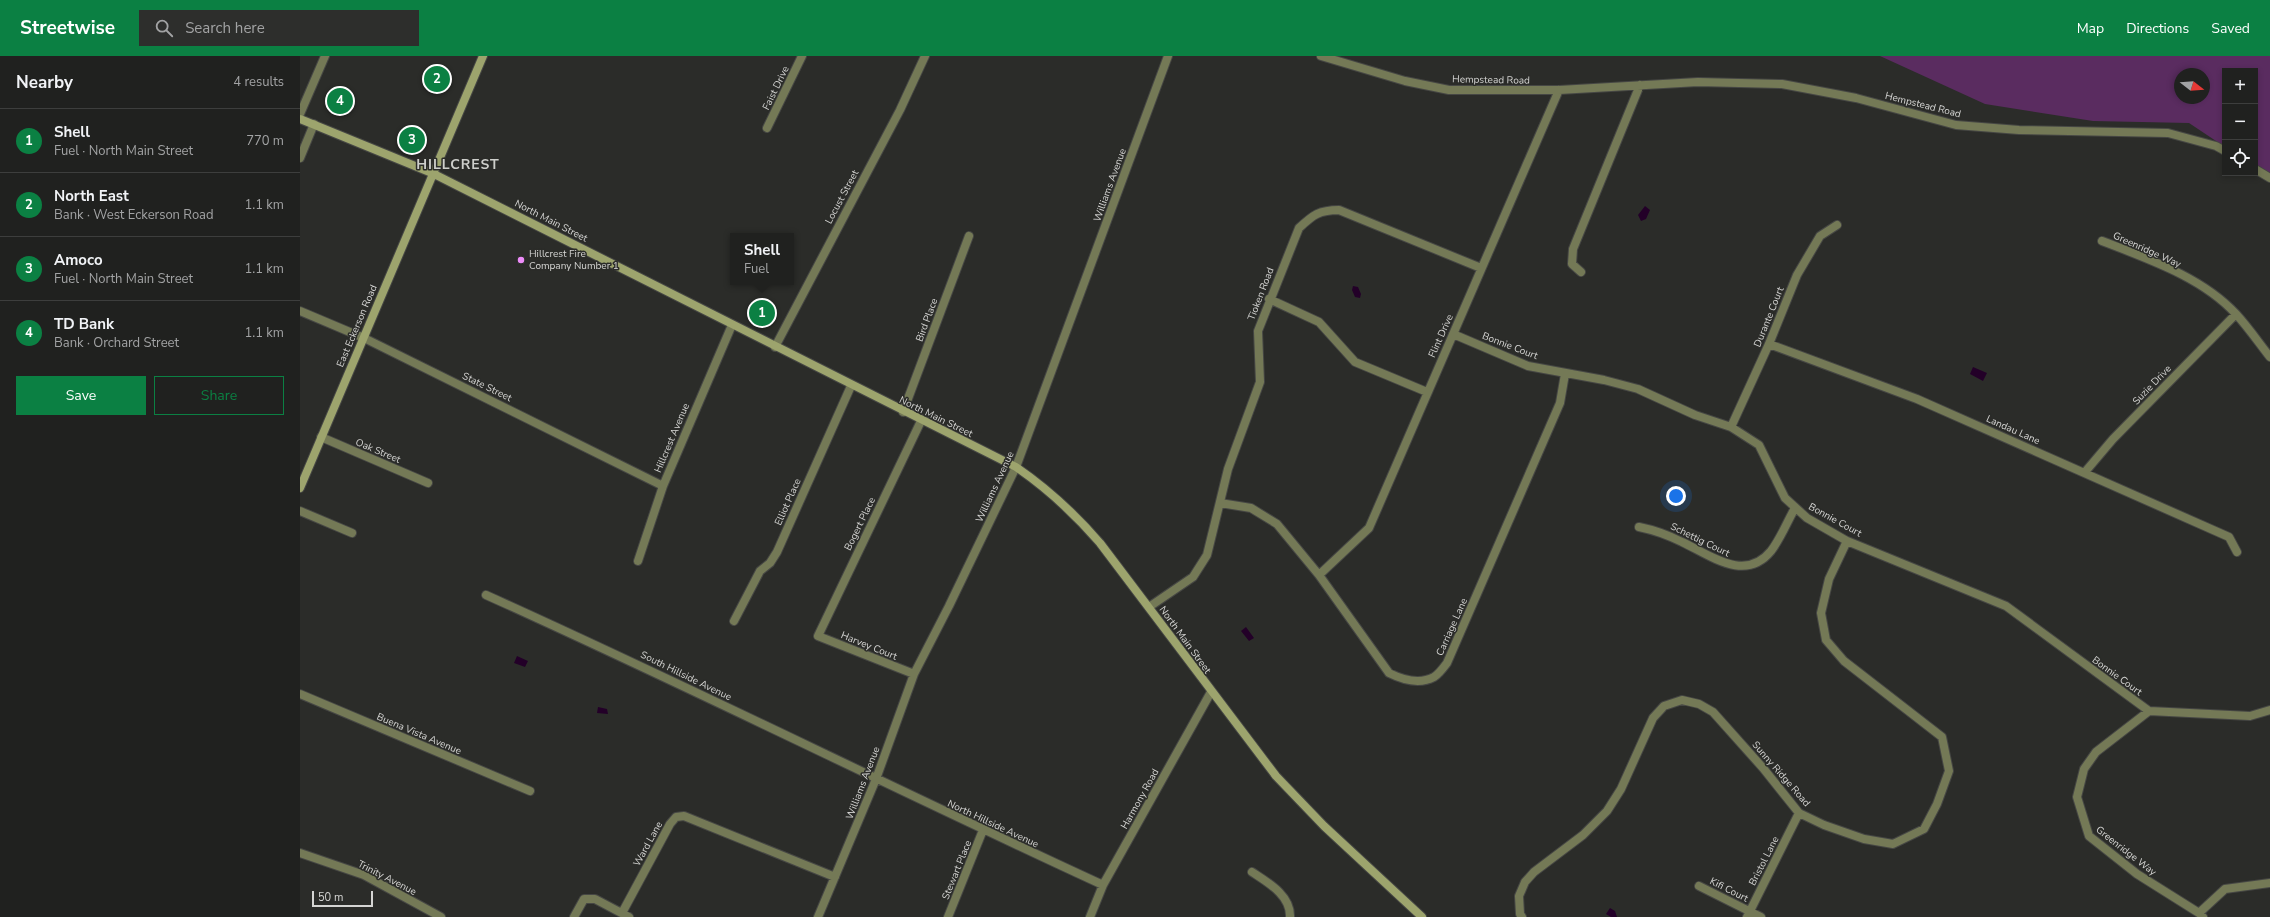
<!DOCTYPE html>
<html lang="en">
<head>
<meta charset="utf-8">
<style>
	:root { --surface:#20211f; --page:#2d2e2c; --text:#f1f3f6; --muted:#a2a3a4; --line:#3d3e3d; --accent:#0b8043 }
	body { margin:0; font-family:"Nunito Sans",sans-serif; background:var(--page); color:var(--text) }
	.controls { position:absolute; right:12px; top:12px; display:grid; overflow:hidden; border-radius:0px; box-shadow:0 2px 6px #0003 }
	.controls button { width:36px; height:36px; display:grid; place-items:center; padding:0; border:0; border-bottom:1px solid var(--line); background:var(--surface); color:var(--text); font:20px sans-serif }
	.compass { position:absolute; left:1874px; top:12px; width:36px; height:36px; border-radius:50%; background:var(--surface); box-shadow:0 2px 6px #0003; rotate:107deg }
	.scale { position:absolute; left:12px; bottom:10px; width:61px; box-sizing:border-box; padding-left:4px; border:2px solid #d5d5d3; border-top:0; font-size:11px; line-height:14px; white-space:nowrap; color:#d5d5d3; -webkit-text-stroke:3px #2b2c29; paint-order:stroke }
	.you { position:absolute; left:1376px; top:440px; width:14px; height:14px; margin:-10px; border:3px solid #fff; border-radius:50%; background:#1a73e8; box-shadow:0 0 0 6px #1a73e833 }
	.badge { display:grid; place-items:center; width:26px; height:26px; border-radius:50%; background:var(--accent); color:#fff; font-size:13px; font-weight:700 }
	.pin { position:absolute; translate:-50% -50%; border:2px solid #fff; box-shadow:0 1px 4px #0006 }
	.popup { position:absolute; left:430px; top:177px; width:64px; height:52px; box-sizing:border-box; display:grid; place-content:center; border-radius:0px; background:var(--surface); filter:drop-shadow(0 1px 3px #0005); font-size:13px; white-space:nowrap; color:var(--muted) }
	.popup b { font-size:15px; color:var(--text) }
	.popup::after { content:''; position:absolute; left:50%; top:100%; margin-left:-8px; border:8px solid transparent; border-top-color:var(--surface) }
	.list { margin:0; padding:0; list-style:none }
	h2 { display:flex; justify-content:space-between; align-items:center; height:52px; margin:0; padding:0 16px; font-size:17px }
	h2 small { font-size:13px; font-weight:400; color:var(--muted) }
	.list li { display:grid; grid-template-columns:26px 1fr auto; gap:12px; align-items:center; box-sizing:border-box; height:64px; padding:0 16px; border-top:1px solid var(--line) }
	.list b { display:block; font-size:15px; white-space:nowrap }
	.list p { margin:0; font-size:13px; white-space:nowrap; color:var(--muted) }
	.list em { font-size:13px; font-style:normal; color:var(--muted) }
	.actions { display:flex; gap:8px; padding:12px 16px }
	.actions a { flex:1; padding:9px 0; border:1px solid var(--accent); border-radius:0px; text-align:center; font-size:14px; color:var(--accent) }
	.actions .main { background:var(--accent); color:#fff }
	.icon { flex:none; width:22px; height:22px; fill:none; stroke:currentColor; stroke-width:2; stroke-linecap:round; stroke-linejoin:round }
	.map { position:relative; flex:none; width:1970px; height:861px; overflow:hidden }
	header { display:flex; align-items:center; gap:24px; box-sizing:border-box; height:56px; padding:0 20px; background:var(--accent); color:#fff }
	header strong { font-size:19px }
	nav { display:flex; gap:22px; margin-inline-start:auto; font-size:14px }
	.search { width:280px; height:36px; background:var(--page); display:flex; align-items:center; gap:10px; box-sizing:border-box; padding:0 14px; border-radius:0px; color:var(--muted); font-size:15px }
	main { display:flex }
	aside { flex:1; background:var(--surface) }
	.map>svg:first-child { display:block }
	.green { fill:#5a2c60; fill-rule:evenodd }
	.water { fill:#230028 }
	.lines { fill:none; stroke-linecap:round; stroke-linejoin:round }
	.street-casing { stroke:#464744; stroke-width:10 }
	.secondary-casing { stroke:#464744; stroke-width:10 }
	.street { stroke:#747956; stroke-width:8 }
	.secondary { stroke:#9da46d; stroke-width:8 }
	.poi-dot { fill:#ed8cf9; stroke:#2b2c29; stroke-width:1.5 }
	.labels { text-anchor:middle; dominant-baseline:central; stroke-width:3; stroke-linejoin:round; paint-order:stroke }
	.street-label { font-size:10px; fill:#d5d5d3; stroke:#2b2c29 }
	.poi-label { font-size:10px; fill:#d5d5d3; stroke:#2b2c29; text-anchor:start }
	.district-label { font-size:14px; font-weight:bold; letter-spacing:1px; fill:#cecfcb; stroke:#2b2c29 }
</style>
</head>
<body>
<header>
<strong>Streetwise</strong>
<div class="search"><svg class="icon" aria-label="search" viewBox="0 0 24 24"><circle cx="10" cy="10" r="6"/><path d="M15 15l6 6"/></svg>Search here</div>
<nav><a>Map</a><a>Directions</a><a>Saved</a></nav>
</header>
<main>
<aside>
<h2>Nearby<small>4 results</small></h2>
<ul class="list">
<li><span class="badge">1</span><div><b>Shell</b><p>Fuel · North Main Street</p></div><em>770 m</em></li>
<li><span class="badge">2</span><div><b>North East</b><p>Bank · West Eckerson Road</p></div><em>1.1 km</em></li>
<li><span class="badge">3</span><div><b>Amoco</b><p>Fuel · North Main Street</p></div><em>1.1 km</em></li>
<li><span class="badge">4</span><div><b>TD Bank</b><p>Bank · Orchard Street</p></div><em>1.1 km</em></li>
</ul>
<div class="actions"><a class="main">Save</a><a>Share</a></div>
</aside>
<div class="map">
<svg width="1970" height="861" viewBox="0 0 1970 861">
	<rect width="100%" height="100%" fill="#2b2c29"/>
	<path class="green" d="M1580 0H1970V121L1955 111V15H1925V91L1889 67 1793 65 1685 48ZM1880 18H1904V42H1880Z"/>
	<path class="water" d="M1345 150 1350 154 1346 163 1341 165 1338 159Z
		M1053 230 1058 231 1061 238 1060 242 1055 241 1052 234Z
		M1673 311 1687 317 1683 325 1670 318Z
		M946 571 954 582 949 585 941 575Z
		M217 600 228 605 225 611 214 607Z
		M298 651 307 653 308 658 297 657Z
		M1310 852 1315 855 1317 861H1311L1306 858Z"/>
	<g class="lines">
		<defs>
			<path id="street" d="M1021 0 1105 25 1149 34H1259L1398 26 1482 28 1556 42 1656 69 1719 74 1868 77 1916 90 1925 95
				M0 58 25 0
				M467 72 502 0
				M0 102 14 68
				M1955 113 1970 122
				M1802 185C1848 203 1902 221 1936 258 1948 271 1959 287 1970 301
				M1281 216 1272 208 1273 193 1340 29
				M969 243 1019 266 1055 306 1127 336
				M0 255 64 282 363 430
				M1153 278 1228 310 1304 324 1338 333 1395 359 1431 371 1459 389 1485 442 1507 462 1547 485 1706 550 1849 655
				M1469 288 1617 343 1929 481 1937 496
				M475 291 600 54 625 0
				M603 356 669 180
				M1431 371 1469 288 1497 219 1520 180 1537 169
				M21 381 128 427
				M1785 416 1813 383 1936 258
				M920 447 951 452 977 468 1019 519 1089 617C1103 624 1119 629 1134 621 1139 618 1144 611 1147 607L1260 347 1265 318
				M0 455 52 477
				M1339 471C1354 474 1368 479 1382 486 1410 499 1445 527 1471 495 1481 482 1487 466 1495 452
				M338 505 363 430 432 269
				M1019 519 1069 472 1259 34
				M186 539C393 632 596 734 803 829
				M849 551 893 521 907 499 928 413 960 326 958 275 999 172C1013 159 1019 154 1039 154L1181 212
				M434 565 460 515 470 507 477 496 551 330
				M614 618 518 580 621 365
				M0 638 230 735
				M0 797 64 819 141 861
				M952 816C967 826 991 839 990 861
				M1399 830 1461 861
				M322 857 370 768 376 761 384 760 535 821
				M1899 857 1925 833 1970 827
				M274 861 284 843H295L329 861
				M518 861 576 723 614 618 649 550 716 411 868 0
				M648 861 683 774
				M790 861 803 829 911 636
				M1222 861 1220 858 1219 840 1225 826 1234 816 1283 779 1307 755 1321 733 1353 662 1364 650 1382 644 1399 648 1413 656 1463 712 1499 757 1524 769 1564 783 1593 788 1624 773 1637 748 1649 715 1642 681 1544 605 1526 584 1521 557 1529 523 1547 485
				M1447 861 1499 757
				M1903 861 1899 857 1837 818 1789 780 1777 741 1784 713 1796 696 1849 655 1950 660 1970 654"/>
			<path id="secondary" d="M0 63 132 117 716 411C748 433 775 458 800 487L976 720 1024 770 1122 861
				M0 432 183 0"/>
		</defs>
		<use href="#street" class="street-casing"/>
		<use href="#secondary" class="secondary-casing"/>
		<use href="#street" class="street"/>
		<use href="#secondary" class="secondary"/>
	</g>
	<circle class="poi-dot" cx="221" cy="204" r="4"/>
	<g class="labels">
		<g class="street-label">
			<text transform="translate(1191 24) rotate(1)">Hempstead Road</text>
			<text transform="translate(476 32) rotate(-64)">Faist Drive</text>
			<text transform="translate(1623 49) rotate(14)">Hempstead Road</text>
			<text transform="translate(810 129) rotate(-70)">Williams Avenue</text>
			<text transform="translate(542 141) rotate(-62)">Locust Street</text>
			<text transform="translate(251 165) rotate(27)">North Main Street</text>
			<text transform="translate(1847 194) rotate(24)">Greenridge Way</text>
			<text transform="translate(961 238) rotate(-69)">Tioken Road</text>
			<text transform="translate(1469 261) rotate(-68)">Durante Court</text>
			<text transform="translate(627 264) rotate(-70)">Bird Place</text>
			<text transform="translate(57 270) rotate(-67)">East Eckerson Road</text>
			<text transform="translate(1141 280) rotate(-66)">Flint Drive</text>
			<text transform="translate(1210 290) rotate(21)">Bonnie Court</text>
			<text transform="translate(1852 329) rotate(-46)">Suzie Drive</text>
			<text transform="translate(187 331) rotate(26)">State Street</text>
			<text transform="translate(636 361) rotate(26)">North Main Street</text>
			<text transform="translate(1713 374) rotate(24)">Landau Lane</text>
			<text transform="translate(372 382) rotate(-67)">Hillcrest Avenue</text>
			<text transform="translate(78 395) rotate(23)">Oak Street</text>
			<text transform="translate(695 431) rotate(-65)">Williams Avenue</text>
			<text transform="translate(488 446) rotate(-66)">Elliot Place</text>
			<text transform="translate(1535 464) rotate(29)">Bonnie Court</text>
			<text transform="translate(560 468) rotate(-64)">Bogert Place</text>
			<text transform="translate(1400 484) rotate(26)">Schettig Court</text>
			<text transform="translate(1152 571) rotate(-66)">Carriage Lane</text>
			<text transform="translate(885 584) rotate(54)">North Main Street</text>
			<text transform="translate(569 590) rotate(22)">Harvey Court</text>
			<text transform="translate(386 620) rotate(26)">South Hillside Avenue</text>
			<text transform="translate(1817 620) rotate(36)">Bonnie Court</text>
			<text transform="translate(119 678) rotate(23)">Buena Vista Avenue</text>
			<text transform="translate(1481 718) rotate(49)">Sunny Ridge Road</text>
			<text transform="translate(563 727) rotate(-69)">Williams Avenue</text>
			<text transform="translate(840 743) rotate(-61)">Harmony Road</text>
			<text transform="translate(693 768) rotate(25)">North Hillside Avenue</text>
			<text transform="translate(348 788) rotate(-61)">Ward Lane</text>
			<text transform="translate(1826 795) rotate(38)">Greenridge Way</text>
			<text transform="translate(1464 805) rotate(-63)">Bristol Lane</text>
			<text transform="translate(657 814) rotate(-68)">Stewart Place</text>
			<text transform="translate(87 822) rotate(27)">Trinity Avenue</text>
			<text transform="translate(1429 834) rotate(27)">Kifi Court</text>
		</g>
		<g class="poi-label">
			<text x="229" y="198">Hillcrest Fire<tspan x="229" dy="12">Company Number 1</tspan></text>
		</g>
		<g class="district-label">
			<text x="158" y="108">HILLCREST</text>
		</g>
	</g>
</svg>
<div class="controls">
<button>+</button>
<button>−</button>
<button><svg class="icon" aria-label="locate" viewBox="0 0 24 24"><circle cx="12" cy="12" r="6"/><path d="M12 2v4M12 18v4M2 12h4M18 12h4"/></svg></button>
</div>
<svg class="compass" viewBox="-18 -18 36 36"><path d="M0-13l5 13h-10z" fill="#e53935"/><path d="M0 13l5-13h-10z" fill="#a2a3a4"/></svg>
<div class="scale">50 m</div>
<div class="you"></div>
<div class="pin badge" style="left:462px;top:257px">1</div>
<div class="popup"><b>Shell</b>Fuel</div>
<div class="pin badge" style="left:137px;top:23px">2</div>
<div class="pin badge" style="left:112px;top:84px">3</div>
<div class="pin badge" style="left:40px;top:45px">4</div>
</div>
</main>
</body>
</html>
